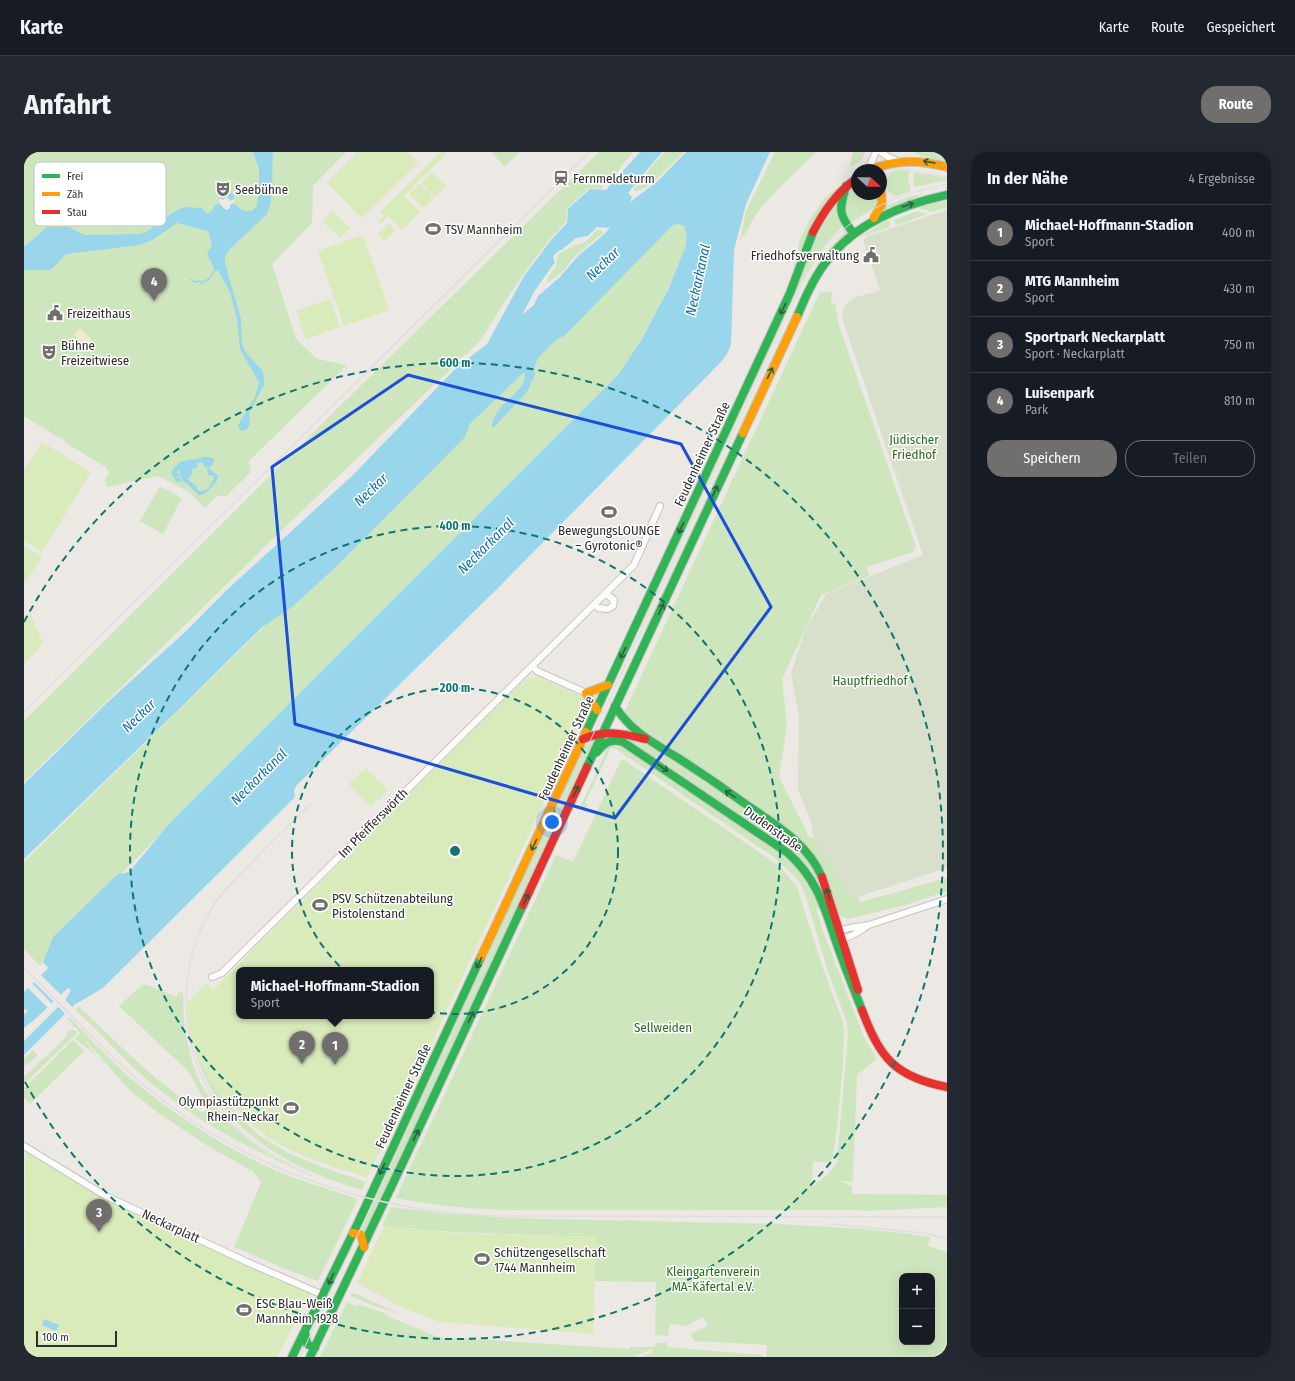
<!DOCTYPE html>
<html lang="de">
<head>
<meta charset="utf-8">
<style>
	:root { --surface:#171b24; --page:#242831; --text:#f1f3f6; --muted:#9ea1a6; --line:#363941; --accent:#706f6e }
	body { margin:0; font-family:"Fira Sans Condensed",sans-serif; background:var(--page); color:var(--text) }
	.controls { position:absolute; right:12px; bottom:12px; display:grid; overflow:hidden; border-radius:8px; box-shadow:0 4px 16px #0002 }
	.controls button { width:36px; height:36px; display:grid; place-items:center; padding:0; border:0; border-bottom:1px solid var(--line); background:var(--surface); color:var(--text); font:20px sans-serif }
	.compass { position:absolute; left:827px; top:12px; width:36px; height:36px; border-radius:50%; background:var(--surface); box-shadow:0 4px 16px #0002; rotate:111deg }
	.scale { position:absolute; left:12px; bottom:10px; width:81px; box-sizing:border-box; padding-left:4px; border:2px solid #2e2e2e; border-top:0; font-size:11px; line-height:14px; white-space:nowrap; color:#2e2e2e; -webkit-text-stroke:3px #fff; paint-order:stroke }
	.you { position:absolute; left:528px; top:670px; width:14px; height:14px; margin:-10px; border:3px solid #fff; border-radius:50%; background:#1a73e8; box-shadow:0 0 0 6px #1a73e833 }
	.badge { display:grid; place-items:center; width:26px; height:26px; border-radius:50%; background:var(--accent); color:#fff; font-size:13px; font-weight:700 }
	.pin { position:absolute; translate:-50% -33px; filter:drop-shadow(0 1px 2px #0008) }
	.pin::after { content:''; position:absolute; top:21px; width:14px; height:12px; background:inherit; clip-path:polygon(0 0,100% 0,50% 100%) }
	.popup { position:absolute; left:212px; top:815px; width:198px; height:52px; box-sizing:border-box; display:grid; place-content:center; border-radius:8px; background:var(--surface); filter:drop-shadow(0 1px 3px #0005); font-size:13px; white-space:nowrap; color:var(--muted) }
	.popup b { font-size:15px; color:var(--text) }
	.popup::after { content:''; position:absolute; left:50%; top:100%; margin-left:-8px; border:8px solid transparent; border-top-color:var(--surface) }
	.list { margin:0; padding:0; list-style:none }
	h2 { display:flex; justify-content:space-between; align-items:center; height:52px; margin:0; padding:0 16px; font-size:17px }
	h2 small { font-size:13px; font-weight:400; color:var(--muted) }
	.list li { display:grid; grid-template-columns:26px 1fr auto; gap:12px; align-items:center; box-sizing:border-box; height:56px; padding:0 16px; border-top:1px solid var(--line) }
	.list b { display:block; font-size:15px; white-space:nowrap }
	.list p { margin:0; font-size:13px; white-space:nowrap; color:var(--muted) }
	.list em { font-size:13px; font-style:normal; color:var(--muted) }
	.actions { display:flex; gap:8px; padding:12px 16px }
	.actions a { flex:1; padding:9px 0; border:1px solid var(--accent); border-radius:16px; text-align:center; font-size:14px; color:var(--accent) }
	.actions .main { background:var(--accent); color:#fff }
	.map { position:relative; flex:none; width:923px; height:1205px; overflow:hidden; border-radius:16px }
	header { display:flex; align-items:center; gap:24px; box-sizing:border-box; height:56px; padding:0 20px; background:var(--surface); border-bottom:1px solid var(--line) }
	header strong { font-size:19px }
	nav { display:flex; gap:22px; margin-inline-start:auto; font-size:14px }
	.intro { display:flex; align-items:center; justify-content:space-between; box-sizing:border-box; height:96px; padding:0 24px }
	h1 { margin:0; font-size:28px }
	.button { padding:10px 18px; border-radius:16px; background:var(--accent); color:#fff; font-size:14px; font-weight:700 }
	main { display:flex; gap:24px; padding:0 24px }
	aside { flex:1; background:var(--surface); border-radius:16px; box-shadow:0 4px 16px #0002 }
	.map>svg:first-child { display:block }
	.green { fill:#cee6be; fill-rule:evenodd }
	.sand { fill:#f0ead3 }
	.cemetery { fill:#d8e0cc }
	.pitch { fill:#d9eabb; fill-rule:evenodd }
	.water { fill:#99d6ec; fill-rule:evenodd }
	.pier { fill:#ece8e4 }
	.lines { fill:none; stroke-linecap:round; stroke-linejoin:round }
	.stream { stroke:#99d6ec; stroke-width:1.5 }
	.street-casing { stroke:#c5c4c5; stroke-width:8 }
	.fast-casing { stroke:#c5c4c5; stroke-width:10 }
	.slow-casing { stroke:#c5c4c5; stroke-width:10 }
	.jam-casing { stroke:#c5c4c5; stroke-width:10 }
	.street { stroke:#fcfcfb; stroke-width:6 }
	.fast { stroke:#30b455; stroke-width:8 }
	.slow { stroke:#ff9f0a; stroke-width:8 }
	.jam { stroke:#e5322d; stroke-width:8 }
	.tram { stroke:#dfdfe1; stroke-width:1 }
	.rail { stroke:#dfdfe1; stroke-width:1.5 }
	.oneway { stroke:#2f5d3c }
	.marked { fill:none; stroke:#1d4ed8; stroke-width:3; stroke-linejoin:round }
	.ring { fill:none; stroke:#0f766e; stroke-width:2; stroke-dasharray:7 5 }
	.labels { text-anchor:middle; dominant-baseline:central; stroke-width:3; stroke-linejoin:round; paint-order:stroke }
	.poi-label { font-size:13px; fill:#2e2e2e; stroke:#fff; text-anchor:start }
	.park-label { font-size:13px; fill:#2c6e1b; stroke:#fff }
	.street-label { font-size:13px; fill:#2e2e2e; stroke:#fff }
	.water-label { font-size:14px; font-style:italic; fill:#0d6fa3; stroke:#fff }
	.key { fill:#fff; stroke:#c0c0c0; stroke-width:1 }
	.key-label { font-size:11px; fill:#2e2e2e }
	.centre { fill:#0f766e; stroke:#fff; stroke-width:2 }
	.ring-label { font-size:12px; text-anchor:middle; font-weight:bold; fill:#0f766e; stroke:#fff; stroke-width:3; stroke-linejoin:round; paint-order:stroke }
</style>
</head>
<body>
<header>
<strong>Karte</strong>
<nav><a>Karte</a><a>Route</a><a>Gespeichert</a></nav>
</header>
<div class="intro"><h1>Anfahrt</h1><a class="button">Route</a></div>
<main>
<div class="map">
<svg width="923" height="1205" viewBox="0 0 923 1205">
	<rect width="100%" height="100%" fill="#ece8e4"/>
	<path class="green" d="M0 0H322L289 34 288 71 248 112 272 187 293 207 323 213 225 309 227 320 202 344H193L181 356 165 340 134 324 83 335 81 328 85 321 83 316 42 291 38 286 37 287 0 264Z
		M468 0H496L480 15Z
		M575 0H609L589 25 587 24 577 33 579 35 577 37 565 36 543 57 542 70 526 87 500 121 480 151 456 189 258 378 0 630V569L312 258Z
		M641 0H660L628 32 611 40 610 37 630 12Z
		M751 0H792C773 19 753 37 736 57 728 67 725 79 716 88L722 59Z
		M829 0H841C838 8 835 12 826 14Z
		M891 0H907L923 6V10L890 2Z
		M873 17 885 19 884 27 887 39 873 44C858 40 859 22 873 17Z
		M833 19V21L817 33 801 50 792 67 778 104 751 167H749L768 124 776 87 786 67 801 46Z
		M889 20 923 26V28L890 35Z
		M833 31V42H856V52L825 71 819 58 821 45Z
		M923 39V40L860 60 859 57 860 55 884 45 901 41 893 44 894 46Z
		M815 44 814 64 819 74C799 93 786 114 773 139L617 475 615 474 797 72 801 63Z
		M923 50V55L908 60 895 56 911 51Z
		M894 59 903 62 874 73 871 72V69L872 67Z
		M864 67 867 72 865 75 837 85Z
		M654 71 664 75 665 89 635 157 599 219 29 790 16 814 0 797V710L650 72Z
		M573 78H577L579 81 550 105 538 120 524 131 523 127 532 114 534 102 549 94 560 91Z
		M822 79 825 82 810 95 623 479 621 477 780 137C791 114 804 96 822 79Z
		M796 140H808L807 150 811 152 815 173 892 395 889 400 843 415 845 424 797 443 758 527 763 573 755 625 784 682 782 683 790 686 797 679 834 744 836 750 923 726V739L881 753 825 767 792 756 799 779 840 885 853 907 833 923 829 1030 816 1029 828 1034V1042L923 1043V1055L842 1059 828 1058H479C443 1057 407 1053 372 1046L532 703 549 710 597 608H600L745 707 760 719 773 735 798 814 817 865 820 877 819 911 813 977 808 1011 789 1009 788 1035 805 1021 813 1010 824 882 823 871 802 813 780 739 773 727 751 706 592 597 587 596 561 651 564 653C561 657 560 657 556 656L584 595 587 593 595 595 606 569 599 563Z
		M136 334 158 346 139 382 116 369Z
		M574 585 535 668 532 669 529 666 556 600C561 593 565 588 574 585Z
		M523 672 531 677 342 1083 334 1079Z
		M118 833H123L153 845 154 840 159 841C160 853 159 866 161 878 164 894 168 913 175 928 185 948 204 971 221 985 237 999 257 1009 276 1019 222 995 173 969 127 931 100 909 78 882 52 859L54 854C94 891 132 931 179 961L184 955 164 919 95 854Z
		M45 865C65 885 84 906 105 925 145 959 190 989 237 1012 268 1027 302 1036 334 1047L294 1129 255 1115V1114L210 1095 237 1031 230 1020 179 991 133 960 110 942 98 930 59 885 71 902 51 887 56 882 53 876 48 874 49 872 43 867Z
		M166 876 195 941 214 964 236 984 264 1001 303 1017 342 1030 338 1038C278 1021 214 989 184 931 175 915 170 895 166 876Z
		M48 878 54 880 0 932V925L42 885 45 879Z
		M49 888 60 899 6 952 0 946V936Z
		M9 898 14 903 5 911 0 913V907Z
		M367 1055 417 1061 487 1066 755 1072 838 1077 880 1081 906 1085 904 1094 923 1100V1205H742L743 1193 670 1189 666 1182 684 1174 679 1165 662 1174 646 1172 644 1184 631 1183 632 1130 570 1129 572 1085 431 1080 358 1074ZM878 1124H908V1190H878Z
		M328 1141 335 1143 377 1163 340 1150 326 1144Z
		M323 1150 332 1154V1155L333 1153H337L363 1162V1164L414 1185 606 1197V1195H630L633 1191H643V1195L739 1203V1205H617L629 1200 628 1197 611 1204V1205H296Z"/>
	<path class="sand" d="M56 176 67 187 64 193H60L50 182Z"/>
	<path class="cemetery" d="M923 58V716L827 747 789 683 787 670 774 637 775 565 767 522 781 478 802 442 899 403 818 166C819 143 838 145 856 138L839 88 844 84Z"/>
	<path class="pitch" d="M334 0H383L394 11 337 66 303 31Z
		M417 0H420L422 2 380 44 396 60 378 78 364 64 356 72 354 70 360 64 356 60Z
		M408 20 422 34 411 45 397 31Z
		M396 32 410 46 399 56 385 42Z
		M308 59 326 76 316 86 298 69Z
		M365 71 371 78 361 89 354 82Z
		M339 83 365 158 320 174 294 99Z
		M306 147 316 175 282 187 272 159Z
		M18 290 67 320 18 400 0 389V318Z
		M0 393 18 405 0 432Z
		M6 461 19 491 0 513V464Z
		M514 525 559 545C563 549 564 552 563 558L357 999H356L343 1026C308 1014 270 1004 240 982 226 973 216 960 205 948 202 944 196 943 193 939 182 925 168 894 165 876 164 868 164 859 163 851L182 831 189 838 498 530 506 526ZM215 818H407V864H215Z
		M342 616 364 638 347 655 325 632Z
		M1 999 95 1054 205 1106 287 1141 253 1205H0Z
		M360 1074 431 1081 572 1085 569 1182 416 1170 377 1155 335 1132 334 1129Z"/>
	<path class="water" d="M229 0H249C247 21 251 43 243 62L204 99 201 106V111L217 167 218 193 223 202 238 218 240 225V233L225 261 226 273 223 277 218 279 215 277 214 273 231 245 235 230 216 197 213 168 206 140 194 118 190 120 189 123 190 117 183 101 188 94 184 79 153 71 128 88 116 93 42 102 29 116 25 118H0V95L23 75H45L61 83 113 82 122 80 148 61 160 55 178 56 182 61 187 60 191 53 195 51 196 43 203 39 210 43V51C217 58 225 64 233 54L235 35V17Z
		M616 0H638L604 41 608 45 606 50 634 29 662 0H746L722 52 710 98 707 192 704 200 698 209 474 436 272 634 270 639 271 645 79 836 50 853 0 903V889L42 847 47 838 44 836 9 869 5 872 0 876V863L4 858 0 857V840L24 816 19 810 29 785 94 722 102 721 106 719 145 672 595 222 618 187 644 138 661 96 663 85 660 74 654 72 649 73 540 184 532 188 514 206 510 216 511 222 509 227 503 240 470 275 468 276C468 250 502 244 501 221H499L446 272 441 285 315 412 268 455 237 476 148 564 0 707V632L87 547 159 482 205 436 329 323 432 216 463 192 500 124 528 87 543 71 544 57 566 37 582 38ZM573 75 586 76 577 85 554 104 535 126 514 144 510 153 498 163 510 140 531 110 529 105 533 100 539 97 552 86 564 84Z
		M180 305H187L190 307V310L185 316 194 324 192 330 182 341 175 343C169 339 166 332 158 329L156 318 153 320V326L155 327 158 331 152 329 147 321C155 304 167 310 180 305ZM179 310 180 315H183L184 323H188L190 326 184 337 178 339 173 338 172 333 164 328 168 322V317L173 316V311Z
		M20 1167 35 1173 32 1179 18 1173Z"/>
	<path class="pier" d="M203 45 206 49 210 47V51L206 53V56L202 58 195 51 196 46 199 48Z
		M16 822 38 844 31 851 9 829Z
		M7 830 29 853 25 857 3 835Z
		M40 846 49 856 42 863 33 853Z"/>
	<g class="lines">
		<path class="stream" d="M167 127 171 130 176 129 178 131 186 126 189 121
			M153 322 154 323 157 321
			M156 324H158
			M155 325V327"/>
		<defs>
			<path id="street" d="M857 0 864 5 875 10
				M844 18 852 0
				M571 453 574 456 584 457 589 454 590 448 582 442
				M508 514 513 519 562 541
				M814 781 816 779 825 776 845 773 923 747
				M816 786C825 787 834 780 842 775
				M188 825 198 821 610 413 636 354
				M0 994 80 1043 223 1110 299 1143"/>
			<path id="fast" d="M822 34C815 58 814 62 830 82
				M773 165C781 146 789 127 802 110 831 71 877 53 923 43
				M591 554C606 579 630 591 654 606 676 620 698 635 720 651 750 672 783 690 798 725
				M562 580 766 141 789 80
				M573 600C580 591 587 586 599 590L764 701C796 730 801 759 815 798 822 818 830 838 838 858
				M563 615 719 281
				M527 658 528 671 536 673
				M281 1180 283 1192 291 1196
				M268 1205 333 1073 457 805
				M286 1205 381 1006 499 753"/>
			<path id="slow" d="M846 18C872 7 896 8 923 15
				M850 66 858 52 857 35
				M719 281 773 165
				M573 558 562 541 584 533
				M457 805 562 580
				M329 1081 337 1083 340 1095"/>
			<path id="jam" d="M789 80C801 57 812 42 833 26
				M559 587C582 578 597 581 621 587
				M798 725 834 838
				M499 753 563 615
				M838 858C856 906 871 925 923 935"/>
		</defs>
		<use href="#street" class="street-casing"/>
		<use href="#fast" class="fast-casing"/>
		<use href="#slow" class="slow-casing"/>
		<use href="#jam" class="jam-casing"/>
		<use href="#street" class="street"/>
		<use href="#fast" class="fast"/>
		<use href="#slow" class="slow"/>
		<use href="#jam" class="jam"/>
		<path class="tram" d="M876 46C860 44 855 26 869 17H882L923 25
			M276 1205 490 753 781 126C813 68 860 45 923 32"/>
		<path class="rail" d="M0 559 565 0
			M287 652C268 670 249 688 231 707 216 722 200 737 189 754 143 827 157 929 223 985 242 1001 266 1013 288 1024
			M0 815C40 856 79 899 123 936 201 1000 297 1041 397 1057 424 1061 451 1063 478 1064L923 1065
			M807 1072 900 1081 923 1087"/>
	</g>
	<defs><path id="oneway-shaft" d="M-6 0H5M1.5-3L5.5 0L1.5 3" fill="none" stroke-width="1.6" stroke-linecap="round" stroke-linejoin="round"/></defs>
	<g class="oneway">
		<use href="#oneway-shaft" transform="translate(905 10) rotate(-170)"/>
		<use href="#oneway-shaft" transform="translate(884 53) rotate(-17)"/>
		<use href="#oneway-shaft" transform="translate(759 157) rotate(115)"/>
		<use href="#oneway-shaft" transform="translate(746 221) rotate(-65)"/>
		<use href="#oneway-shaft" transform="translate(691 339) rotate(-65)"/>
		<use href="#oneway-shaft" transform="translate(657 376) rotate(115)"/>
		<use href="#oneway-shaft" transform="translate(637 457) rotate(-65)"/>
		<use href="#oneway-shaft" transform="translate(599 501) rotate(115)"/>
		<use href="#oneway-shaft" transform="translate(639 616) rotate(34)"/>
		<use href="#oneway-shaft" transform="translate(552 639) rotate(-65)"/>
		<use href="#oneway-shaft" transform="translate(706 642) rotate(-146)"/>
		<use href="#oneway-shaft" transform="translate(510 693) rotate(115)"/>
		<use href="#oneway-shaft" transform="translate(804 742) rotate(-108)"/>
		<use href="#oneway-shaft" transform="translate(502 747) rotate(-65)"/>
		<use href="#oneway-shaft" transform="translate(455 811) rotate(115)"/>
		<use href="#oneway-shaft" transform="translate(447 865) rotate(-65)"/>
		<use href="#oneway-shaft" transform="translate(392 983) rotate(-65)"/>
		<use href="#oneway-shaft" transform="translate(358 1017) rotate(115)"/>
		<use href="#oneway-shaft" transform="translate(307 1127) rotate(116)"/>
	</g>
	<path class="marked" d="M384 223 657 292 747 455 591 666 271 572 248 315Z"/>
	<g class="ring">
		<circle cx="431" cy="699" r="163"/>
		<circle cx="431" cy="699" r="325"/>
		<path d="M0 470A488 488 0 1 1 0 928"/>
	</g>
	<defs>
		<symbol id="station-bare" viewBox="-9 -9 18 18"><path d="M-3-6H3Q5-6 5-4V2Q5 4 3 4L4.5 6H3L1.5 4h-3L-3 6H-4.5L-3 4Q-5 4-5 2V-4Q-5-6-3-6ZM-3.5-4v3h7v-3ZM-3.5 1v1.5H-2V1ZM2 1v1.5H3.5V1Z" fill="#706f6e" stroke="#fff" stroke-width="2.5" paint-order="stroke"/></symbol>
		<symbol id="theatre-bare" viewBox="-9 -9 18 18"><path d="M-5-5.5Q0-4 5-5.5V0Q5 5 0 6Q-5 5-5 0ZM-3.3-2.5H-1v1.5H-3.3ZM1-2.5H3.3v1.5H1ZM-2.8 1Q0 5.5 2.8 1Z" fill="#706f6e" stroke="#fff" stroke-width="2.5" paint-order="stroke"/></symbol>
		<symbol id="stadium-bare" viewBox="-9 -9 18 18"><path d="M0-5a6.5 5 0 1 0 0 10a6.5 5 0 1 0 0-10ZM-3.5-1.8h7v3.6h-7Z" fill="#706f6e" stroke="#fff" stroke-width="2.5" paint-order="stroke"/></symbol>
		<symbol id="civic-bare" viewBox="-9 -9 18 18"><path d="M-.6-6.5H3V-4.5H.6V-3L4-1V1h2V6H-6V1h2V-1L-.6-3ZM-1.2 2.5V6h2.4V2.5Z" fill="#706f6e" stroke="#fff" stroke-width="2.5" paint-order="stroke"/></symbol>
	</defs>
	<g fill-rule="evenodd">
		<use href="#station-bare" x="526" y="15" width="22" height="22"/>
		<use href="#theatre-bare" x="188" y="26" width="22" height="22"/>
		<use href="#stadium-bare" x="398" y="66" width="22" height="22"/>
		<use href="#civic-bare" x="836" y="92" width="22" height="22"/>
		<use href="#civic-bare" x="20" y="150" width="22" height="22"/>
		<use href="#theatre-bare" x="14" y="189" width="22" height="22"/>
		<use href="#stadium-bare" x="574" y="349" width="22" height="22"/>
		<use href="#stadium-bare" x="285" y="742" width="22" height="22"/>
		<use href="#stadium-bare" x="256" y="945" width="22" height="22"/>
		<use href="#stadium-bare" x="447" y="1096" width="22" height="22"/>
		<use href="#stadium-bare" x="209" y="1147" width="22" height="22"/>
	</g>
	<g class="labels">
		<g class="poi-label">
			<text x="549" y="26">Fernmeldeturm</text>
			<text x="211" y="37">Seebühne</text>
			<text x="421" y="77">TSV Mannheim</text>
			<text x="835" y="103" text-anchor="end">Friedhofsverwaltung</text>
			<text x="43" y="161">Freizeithaus</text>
			<text x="37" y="193">Bühne<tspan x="37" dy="15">Freizeitwiese</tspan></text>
			<text x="585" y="378" text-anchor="middle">BewegungsLOUNGE<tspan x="585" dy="15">– Gyrotonic®</tspan></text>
			<text x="308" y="746">PSV Schützenabteilung<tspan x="308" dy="15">Pistolenstand</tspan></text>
			<text x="255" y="949" text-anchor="end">Olympiastützpunkt<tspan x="255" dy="15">Rhein-Neckar</tspan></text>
			<text x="470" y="1100">Schützengesellschaft<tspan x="470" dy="15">1744 Mannheim</tspan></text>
			<text x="232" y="1151">ESC Blau-Weiß<tspan x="232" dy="15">Mannheim 1928</tspan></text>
		</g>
		<g class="park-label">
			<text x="890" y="287">Jüdischer<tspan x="890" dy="15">Friedhof</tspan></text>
			<text x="846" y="528">Hauptfriedhof</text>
			<text x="639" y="875">Sellweiden</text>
			<text x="689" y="1119">Kleingartenverein<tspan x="689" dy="15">MA-Käfertal e.V.</tspan></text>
		</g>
		<g class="street-label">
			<text transform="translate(678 302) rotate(-65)">Feudenheimer Straße</text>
			<text transform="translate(542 596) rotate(-65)">Feudenheimer Straße</text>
			<text transform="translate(349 671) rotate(-45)">Im Pfeifferswörth</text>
			<text transform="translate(749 677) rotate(35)">Dudenstraße</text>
			<text transform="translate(379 944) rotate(-65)">Feudenheimer Straße</text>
			<text transform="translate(147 1074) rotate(25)">Neckarplatt</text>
		</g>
		<g class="water-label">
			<text transform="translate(579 112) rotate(-44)">Neckar</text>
			<text transform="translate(674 128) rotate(-78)">Neckarkanal</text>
			<text transform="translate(347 338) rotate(-44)">Neckar</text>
			<text transform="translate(462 394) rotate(-45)">Neckarkanal</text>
			<text transform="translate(115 564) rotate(-44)">Neckar</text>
			<text transform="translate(235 625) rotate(-45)">Neckarkanal</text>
		</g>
	</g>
	<rect x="10" y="10" width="132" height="64" rx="6" class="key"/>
	<rect x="18" y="22" width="18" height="4" fill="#30b455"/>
	<rect x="18" y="40" width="18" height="4" fill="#ff9f0a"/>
	<rect x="18" y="58" width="18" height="4" fill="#e5322d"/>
	<g class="key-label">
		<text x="43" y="28">Frei</text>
		<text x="43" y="46">Zäh</text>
		<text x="43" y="64">Stau</text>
	</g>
	<circle cx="431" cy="699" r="6" class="centre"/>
	<g class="ring-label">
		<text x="431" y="215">600 m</text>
		<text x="431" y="378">400 m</text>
		<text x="431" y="540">200 m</text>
	</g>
</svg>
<div class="controls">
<button>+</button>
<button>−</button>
</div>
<svg class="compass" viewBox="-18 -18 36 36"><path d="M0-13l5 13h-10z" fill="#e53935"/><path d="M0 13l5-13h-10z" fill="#9ea1a6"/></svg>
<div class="scale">100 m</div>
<div class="you"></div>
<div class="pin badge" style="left:311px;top:913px">1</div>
<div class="popup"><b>Michael-Hoffmann-Stadion</b>Sport</div>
<div class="pin badge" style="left:278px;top:912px">2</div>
<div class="pin badge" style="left:75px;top:1080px">3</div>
<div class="pin badge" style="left:130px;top:149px">4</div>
</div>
<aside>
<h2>In der Nähe<small>4 Ergebnisse</small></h2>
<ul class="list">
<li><span class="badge">1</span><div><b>Michael-Hoffmann-Stadion</b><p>Sport</p></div><em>400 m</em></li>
<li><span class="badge">2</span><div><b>MTG Mannheim</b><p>Sport</p></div><em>430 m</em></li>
<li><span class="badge">3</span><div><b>Sportpark Neckarplatt</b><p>Sport · Neckarplatt</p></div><em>750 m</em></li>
<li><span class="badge">4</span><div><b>Luisenpark</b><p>Park</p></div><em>810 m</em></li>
</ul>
<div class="actions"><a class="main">Speichern</a><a>Teilen</a></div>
</aside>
</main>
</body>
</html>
